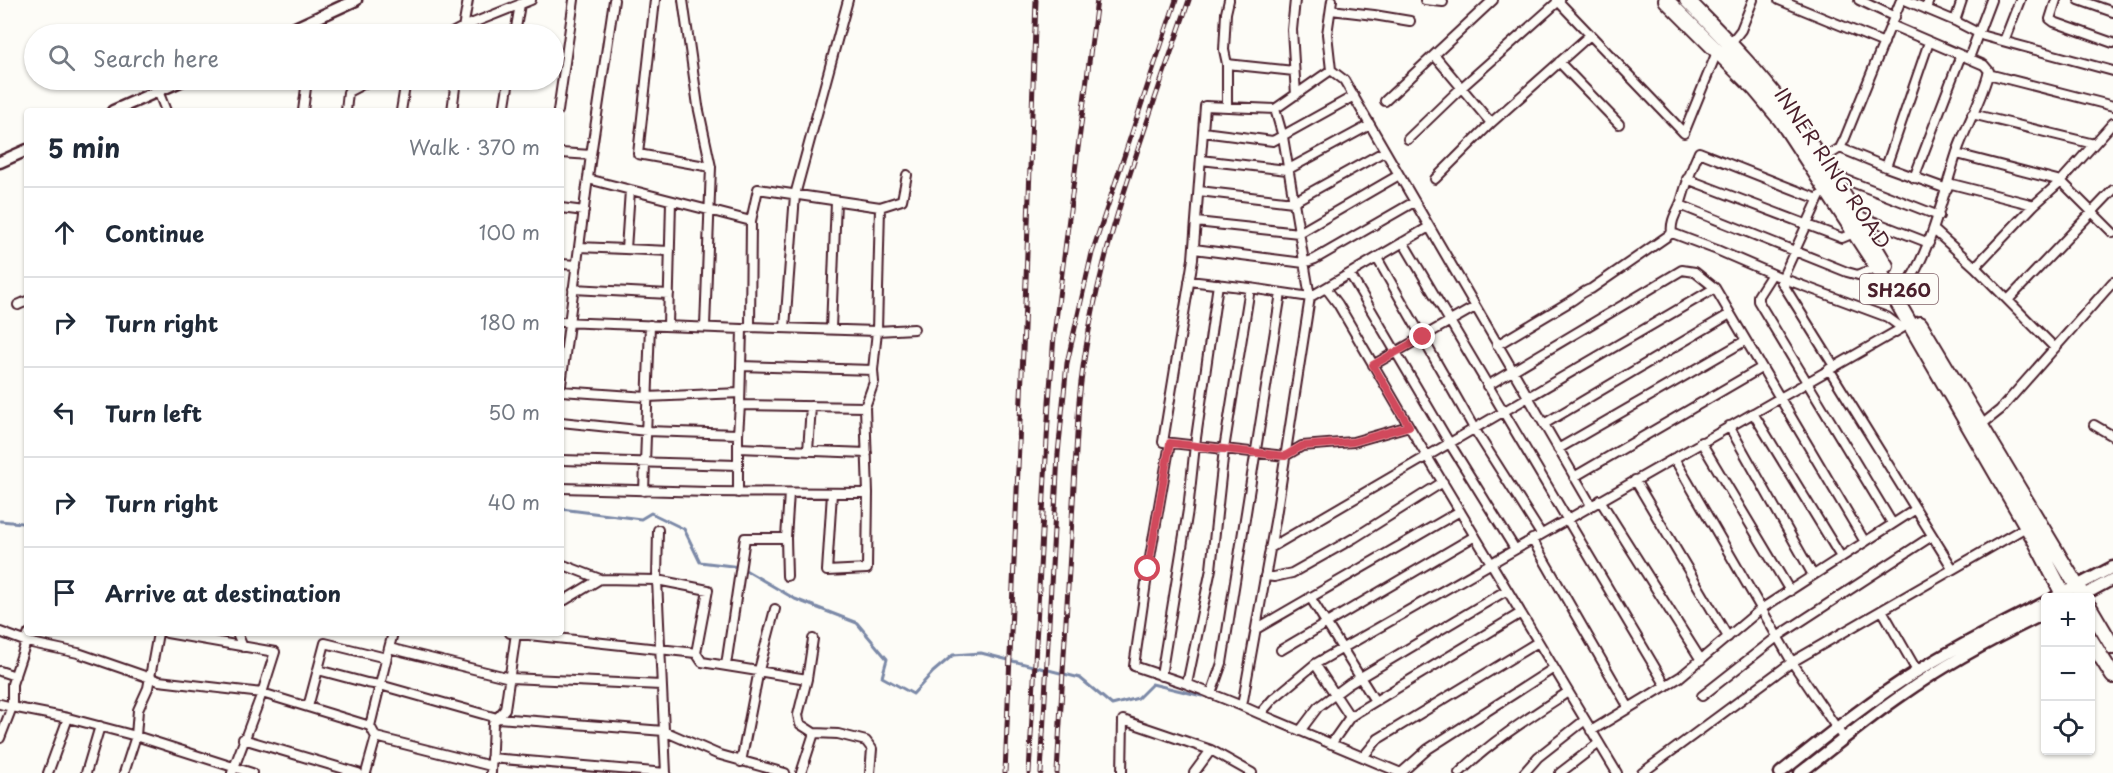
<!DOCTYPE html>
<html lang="en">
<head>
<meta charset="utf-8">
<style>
	:root { --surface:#fff; --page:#f2f2f3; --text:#1f2937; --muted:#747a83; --line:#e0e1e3 }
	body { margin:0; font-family:"Playpen Sans",sans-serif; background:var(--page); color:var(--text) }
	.controls { position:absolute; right:18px; bottom:18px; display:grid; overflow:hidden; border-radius:6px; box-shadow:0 2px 4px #0004 }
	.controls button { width:54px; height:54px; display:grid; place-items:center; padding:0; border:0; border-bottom:2px solid var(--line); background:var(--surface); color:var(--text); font:30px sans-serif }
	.stop { position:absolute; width:18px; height:18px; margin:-14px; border:4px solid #d1495b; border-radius:50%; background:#fff }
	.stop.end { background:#d1495b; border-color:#fff; box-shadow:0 2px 6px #0008 }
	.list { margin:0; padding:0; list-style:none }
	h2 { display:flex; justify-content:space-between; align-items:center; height:78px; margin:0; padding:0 24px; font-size:26px }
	h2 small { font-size:20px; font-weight:400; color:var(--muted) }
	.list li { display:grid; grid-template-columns:39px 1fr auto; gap:18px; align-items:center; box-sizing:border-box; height:90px; padding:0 24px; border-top:2px solid var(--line) }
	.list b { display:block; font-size:22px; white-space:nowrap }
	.list em { font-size:20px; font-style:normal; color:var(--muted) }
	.icon { flex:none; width:33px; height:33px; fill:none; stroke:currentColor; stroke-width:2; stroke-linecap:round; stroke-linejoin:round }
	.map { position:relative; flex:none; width:2113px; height:773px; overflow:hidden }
	.search { position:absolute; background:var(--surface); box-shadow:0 2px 4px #0004; left:24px; top:24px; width:540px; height:66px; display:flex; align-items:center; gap:15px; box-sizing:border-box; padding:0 21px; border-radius:33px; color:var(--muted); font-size:22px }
	.panel { position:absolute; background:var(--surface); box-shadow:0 2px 4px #0004; left:24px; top:108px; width:540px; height:528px; border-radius:6px }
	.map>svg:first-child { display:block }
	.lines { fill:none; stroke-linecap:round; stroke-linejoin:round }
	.stream { stroke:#7b89a7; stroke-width:3 }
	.street-casing { stroke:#4a1f2b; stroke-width:12 }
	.secondary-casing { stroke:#4a1f2b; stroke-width:15 }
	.highway-casing { stroke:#4a1f2b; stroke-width:18 }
	.street { stroke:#fdfcf7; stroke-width:8 }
	.secondary { stroke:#fdfcf7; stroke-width:10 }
	.highway { stroke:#fdfcf7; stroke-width:14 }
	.rail-casing { stroke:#4a1f2b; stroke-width:5 }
	.rail { stroke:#fdfcf7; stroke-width:3; stroke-dasharray:9; stroke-linecap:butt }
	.route { stroke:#d1495b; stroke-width:8 }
	.labels { text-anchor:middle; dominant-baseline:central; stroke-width:4.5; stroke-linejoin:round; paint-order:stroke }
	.shield { fill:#fdfcf7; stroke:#806168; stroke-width:1.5 }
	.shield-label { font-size:18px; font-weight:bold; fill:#4a1f2b }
	.street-label { font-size:20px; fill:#4a1f2b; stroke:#fdfcf7 }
</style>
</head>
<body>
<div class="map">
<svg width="2113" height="773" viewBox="0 0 2113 773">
	<rect width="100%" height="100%" fill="#fdfcf7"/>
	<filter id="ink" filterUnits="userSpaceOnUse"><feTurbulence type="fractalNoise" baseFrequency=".0167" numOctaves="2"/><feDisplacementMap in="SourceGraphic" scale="12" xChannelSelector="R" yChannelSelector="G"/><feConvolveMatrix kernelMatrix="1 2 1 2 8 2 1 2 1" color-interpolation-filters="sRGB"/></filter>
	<g filter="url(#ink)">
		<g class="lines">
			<path class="stream" d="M561 509 641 519 651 513 684 529 700 562 740 567 795 599 857 623 887 659 882 677 913 694 933 672 953 655 981 653 1080 678 1112 705 1138 698 1152 684 1202 696
				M0 521 22 523 27 528"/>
			<defs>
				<path id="street" d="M655 0 638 154 711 167
					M683 0 698 106 711 167 705 327
					M1295 0 1292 30 1296 95
					M1425 0 1443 2
					M1557 0 1684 133 1717 52
					M1779 0 1884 43
					M1859 0 1895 17
					M1905 0 1955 21 1984 36 2113 71
					M2056 0 2050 19 2054 22 2113 43
					M2079 0 2113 12
					M1926 9 1929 0
					M1331 10 1374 15 1410 21
					M1955 21 1962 0
					M1891 25 1984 65 1989 71C1983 97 1966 126 1957 152 1941 201 1932 250 1902 293
					M312 34 314 20
					M450 34 463 27 531 0
					M462 34 468 0
					M515 34 520 4
					M2004 41 2020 0
					M1730 44 1741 30 1753 0
					M1434 55 1491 123 1590 35
					M1969 58 1991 0
					M1559 62 1619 124
					M1227 64 1294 71
					M1331 70 1327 34 1332 0
					M1988 74 2113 106
					M158 91 166 111
					M1385 101 1493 0
					M1227 107V64L1224 50 1226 13 1229 0
					M1275 109 1331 70 1344 80 1591 505
					M303 111 307 80
					M346 111 348 92 371 80
					M401 111 406 80
					M452 111 456 80
					M504 111 509 80
					M558 111 574 0
					M1972 114 2094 144
					M1203 132 1273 141 1354 96
					M1408 139 1461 88 1560 0
					M1840 148 1886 167 1947 189
					M561 153 591 155 614 0
					M1957 154 2061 181 2113 233
					M1201 160 1287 170 1370 125
					M1821 160 1840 148 1845 138 1901 0
					M1886 167 1929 42
					M1834 175 1939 216
					M1914 178 1961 55
					M588 179 751 221 750 327 746 328
					M1435 179 1491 123
					M1687 179 1842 238 1854 233
					M1948 183 2034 205
					M1199 191 1293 202 1385 151
					M1820 196 1781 281 1834 366
					M1680 205 1847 272 1858 275 1877 267
					M880 207 902 200 907 175
					M561 208 584 211
					M1857 215 1929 243
					M1196 222 1299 233 1399 175
					M1934 230 1975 267 2034 205 2061 181 2113 123
					M1672 233 1717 250 1782 278 1887 317 1902 328
					M1672 233C1670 221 1677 212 1681 202 1686 185 1691 169 1699 152L1818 199
					M1403 242 1666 686
					M579 247 670 251
					M626 249 630 190
					M1194 249 1304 263 1315 259 1414 202
					M1377 258 1475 430 1541 534
					M561 264 577 265
					M1975 267 2055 348
					M1350 274 1450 444 1515 549
					M1772 274 1758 296V301L1892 523
					M1250 288 1310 297 1429 227
					M1326 288 1338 304 1416 438 1617 773
					M573 289 669 294
					M2009 299 2113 190
					M18 305 27 301
					M561 322 742 329 740 405 865 407 868 493 709 492 561 488
					M668 326 671 201
					M750 327 877 331 880 207 758 189 751 221
					M785 328 795 195 848 0
					M831 329 836 201
					M1497 345C1522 330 1546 316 1571 301 1578 297 1583 291 1591 289L1672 233
					M1373 365 1475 307
					M741 366 873 370
					M1829 369 1953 569
					M561 385 591 155
					M1487 386 1682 270 1695 272 1715 288
					M561 391 647 397 740 393
					M865 407 874 382 873 370 877 331 914 329
					M1753 413 1841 557
					M561 422 647 431 738 434 740 405
					M1544 424 1730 314
					M2094 425 2113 436
					M1409 426 1353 442 1302 446 1285 456 1163 442 1193 259 1205 106 1275 109 1283 137 1310 297 1276 516 1242 706 1260 714 1273 699 1315 664 1911 323
					M1729 426 1813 575
					M1980 426 2000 410 2113 282
					M1701 442 1790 591
					M1170 443 1148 569 1134 666 1187 684 1242 706
					M738 448 867 453
					M1558 449 1745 341
					M808 451 811 406
					M1674 458 1792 662 1844 739
					M561 460 738 465
					M1574 477 1761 368
					M1635 480 1728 637
					M644 491 650 325
					M738 493V434
					M832 493 827 571 867 569 868 493
					M1600 500 1701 660
					M658 530 657 580 708 590 696 653
					M1532 539 1629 708
					M1270 548 1715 288 1865 542
					M561 564 600 579
					M787 576 786 538 789 493
					M1265 576 1274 577 1292 573 1354 538 1443 482
					M1310 597 1375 701
					M561 600H565L600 579 657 580 666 773
					M1882 610 1917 671
					M1256 629 1460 511
					M0 632 27 642 78 653 159 681 262 693 275 652 167 633
					M29 633 12 684V707L68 718 136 736 138 710 148 688 158 633
					M237 633 243 647
					M510 633 696 653 702 662 807 679
					M813 639 807 679 798 715 800 724 814 733 838 734 866 741 872 749 870 773
					M389 648 393 633
					M1281 650 1475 536
					M1315 664 1350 717
					M726 665 745 538H786
					M318 670 367 683 380 685 497 718 664 731 717 754 785 773
					M0 671 15 676
					M1161 676 1188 510 1195 445 1218 284
					M1187 684 1211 569 1224 449 1250 288 1189 281
					M1211 694 1222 663 1281 293
					M1702 696 1777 637 1932 536
					M0 704 12 707 0 738
					M308 707 325 643 386 658
					M1260 714 1401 773 1428 749 1554 668
					M370 726 389 648 510 678 661 685
					M1300 731 1318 707 1349 684 1507 590
					M1591 731 1680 677 1761 609 1916 509
					M243 739 358 773
					M1331 744 1350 717 1359 711 1521 613
					M1211 750 1252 773
					M1363 757 1378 739 1538 642
					M491 758 666 773
					M741 762 759 670 775 609
					M48 773 68 718
					M86 773 100 726
					M124 773 136 736 252 773
					M232 773 262 693 370 726 376 737
					M366 773 376 737 491 766
					M491 773 493 723 505 709 516 633
					M801 773 814 733
					M1122 773 1123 720 1211 750 1194 773
					M1459 773C1492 741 1530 717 1568 692
					M1524 773 1538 757 1585 720
					M1560 773 1599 743
					M1642 773 1792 662 2026 527"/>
				<path id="secondary" d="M282 34 356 0
					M113 111 183 80
					M0 162 27 150
					M2054 598 2113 567
					M2078 598 2113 579
					M1780 773C1824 738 1869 701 1916 672 1958 646 2002 624 2046 602
					M1800 773C1834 747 1867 719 1902 695 1947 663 1996 637 2046 613"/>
				<path id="highway" d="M1666 0 1755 89 1781 120 1877 267 2036 542 2065 598
					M1687 0C1720 34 1754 67 1782 105 1821 155 1854 212 1886 266
					M1920 324 2084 598
					M2090 608 2113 647
					M2090 639 2113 676"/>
			</defs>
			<use href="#street" class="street-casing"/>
			<use href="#secondary" class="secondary-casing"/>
			<use href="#highway" class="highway-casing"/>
			<use href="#street" class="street"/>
			<use href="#secondary" class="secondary"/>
			<use href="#highway" class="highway"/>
			<defs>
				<path id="rail" d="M1005 773 1026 280 1036 0
					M1029 773 1049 402 1054 335 1097 0
					M1041 773 1058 454 1067 363 1092 253 1176 0
					M1057 773 1079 401C1092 262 1145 131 1189 0"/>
			</defs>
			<use href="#rail" class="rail-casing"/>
			<use href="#rail" class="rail"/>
		</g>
	</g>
	<g class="lines" filter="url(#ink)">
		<path class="route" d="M1148 569 1170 443 1285 456 1302 446 1353 442 1409 426 1373 365 1423 337"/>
	</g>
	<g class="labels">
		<rect class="shield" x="1860" y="274" width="78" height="30" rx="4.5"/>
		<g class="shield-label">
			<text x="1899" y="289">SH260</text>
		</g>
		<g class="street-label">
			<text transform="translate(1833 168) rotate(56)">INNER RING ROAD</text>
		</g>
	</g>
</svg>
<div class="controls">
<button>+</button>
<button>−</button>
<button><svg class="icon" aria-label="locate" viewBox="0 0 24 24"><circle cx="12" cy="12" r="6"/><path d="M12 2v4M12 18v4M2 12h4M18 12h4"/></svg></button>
</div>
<div class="stop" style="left:1148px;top:569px"></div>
<div class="stop end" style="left:1423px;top:337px"></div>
<div class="search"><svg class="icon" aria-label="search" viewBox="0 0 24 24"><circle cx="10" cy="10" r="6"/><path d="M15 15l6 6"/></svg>Search here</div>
<section class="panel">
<h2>5 min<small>Walk · 370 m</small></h2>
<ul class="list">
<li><svg class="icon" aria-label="ahead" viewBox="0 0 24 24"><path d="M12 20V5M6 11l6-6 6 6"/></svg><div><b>Continue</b></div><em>100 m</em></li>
<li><svg class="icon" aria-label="right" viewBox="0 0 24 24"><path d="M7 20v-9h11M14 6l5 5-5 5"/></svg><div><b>Turn right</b></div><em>180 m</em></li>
<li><svg class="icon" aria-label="left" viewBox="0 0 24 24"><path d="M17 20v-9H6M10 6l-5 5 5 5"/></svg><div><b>Turn left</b></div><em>50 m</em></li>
<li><svg class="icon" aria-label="right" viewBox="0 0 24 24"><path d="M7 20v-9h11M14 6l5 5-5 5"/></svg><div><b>Turn right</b></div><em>40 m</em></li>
<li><svg class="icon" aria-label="arrive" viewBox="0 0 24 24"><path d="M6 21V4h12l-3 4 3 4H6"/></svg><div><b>Arrive at destination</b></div></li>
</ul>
</section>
</div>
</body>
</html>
